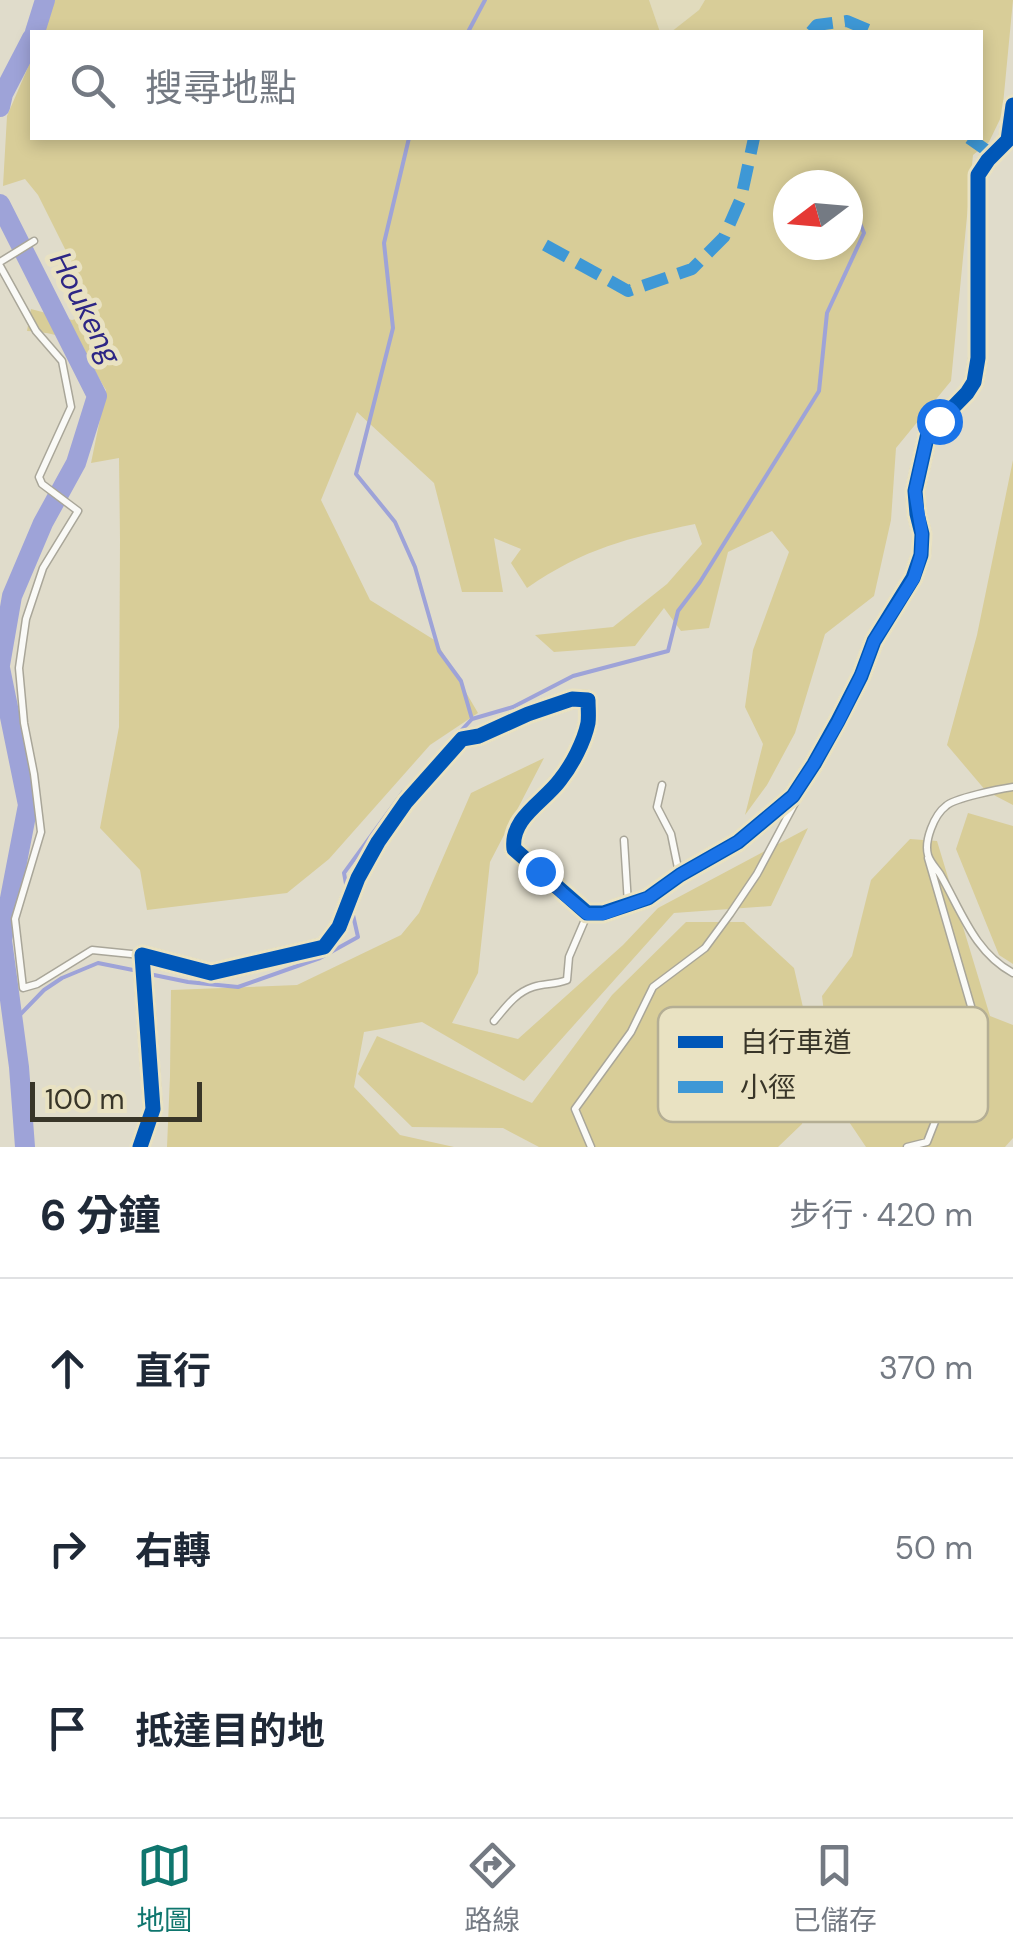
<!DOCTYPE html>
<html lang="zh-TW">
<head>
<meta charset="utf-8">
<style>
	:root { --surface:#fff; --page:#f2f2f3; --text:#1f2937; --muted:#747a83; --line:#e0e1e3; --accent:#0f766e }
	body { margin:0; font-family:"DM Sans","Noto Sans TC",sans-serif; background:var(--page); color:var(--text) }
	.compass { position:absolute; left:773px; top:170px; width:90px; height:90px; border-radius:50%; background:var(--surface); box-shadow:0 5px 15px #0003; rotate:254deg }
	.scale { position:absolute; left:30px; bottom:25px; width:172px; box-sizing:border-box; padding-left:10px; border:5px solid #383528; border-top:0; font-size:28px; line-height:35px; white-space:nowrap; color:#383528; -webkit-text-stroke:8px #e9e2c2; paint-order:stroke }
	.stop { position:absolute; width:30px; height:30px; margin:-22px; border:8px solid #1a73e8; border-radius:50%; background:#fff }
	.stop.end { background:#1a73e8; border-color:#fff; box-shadow:0 2px 10px #0008 }
	.list { margin:0; padding:0; list-style:none }
	h2 { display:flex; justify-content:space-between; align-items:center; height:130px; margin:0; padding:0 40px; font-size:42px }
	h2 small { font-size:32px; font-weight:400; color:var(--muted) }
	.list li { display:grid; grid-template-columns:65px 1fr auto; gap:30px; align-items:center; box-sizing:border-box; height:180px; padding:0 40px; border-top:2px solid var(--line) }
	.list b { display:block; font-size:38px; white-space:nowrap }
	.list em { font-size:32px; font-style:normal; color:var(--muted) }
	.icon { flex:none; width:55px; height:55px; fill:none; stroke:currentColor; stroke-width:2; stroke-linecap:round; stroke-linejoin:round }
	.map { position:relative; flex:none; width:1013px; height:1147px; overflow:hidden }
	.search { position:absolute; background:var(--surface); box-shadow:0 5px 15px #0003; left:30px; right:30px; top:30px; height:110px; display:flex; align-items:center; gap:25px; box-sizing:border-box; padding:0 35px; border-radius:0px; color:var(--muted); font-size:38px }
	.sheet { height:670px; background:var(--surface) }
	nav { display:flex; justify-content:space-around; align-items:center; box-sizing:border-box; height:140px; border-top:2px solid var(--line); background:var(--surface); font-size:28px; color:var(--muted) }
	nav a { display:grid; justify-items:center; gap:5px }
	nav .on { color:var(--accent) }
	.map>svg:first-child { display:block }
	.built { fill:#e1dbbd }
	.green { fill:#d8cd98; fill-rule:evenodd }
	.lines { fill:none; stroke-linecap:round; stroke-linejoin:round }
	.stream { stroke:#9ea3d8; stroke-width:4 }
	.river { stroke:#9ea3d8; stroke-width:20 }
	.lane-casing { stroke:#a9a699; stroke-width:9 }
	.secondary-casing { stroke:#a9a699; stroke-width:20 }
	.lane { stroke:#fafaf7; stroke-width:6 }
	.secondary { stroke:#fafaf7; stroke-width:18 }
	.quiet { stroke:#3e98d6; stroke-width:12; stroke-dasharray:25 12; stroke-linecap:butt }
	.cycleway-casing { stroke:#e9e2c2; stroke-width:21 }
	.cycleway { stroke:#0057b8; stroke-width:15 }
	.route { stroke:#1a73e8; stroke-width:12 }
	.labels { text-anchor:middle; dominant-baseline:central; stroke-width:10; stroke-linejoin:round; paint-order:stroke }
	.water-label { font-size:30px; font-style:italic; fill:#2d2685; stroke:#e9e2c2 }
	.key { fill:#e9e2c2; stroke:#b4ae94; stroke-width:2.5 }
	.key-label { font-size:28px; fill:#383528 }
</style>
</head>
<body>
<div class="map">
<svg width="1013" height="1147" viewBox="0 0 1013 1147">
	<rect width="100%" height="100%" fill="#e0dccb"/>
	<path class="built" d="M649 0H705L699 10 671 32H660Z"/>
	<path class="green" d="M55 0H649L660 32H43Z
		M705 0H1013L1002 115 989 142 973 155 951 381 896 448 891 520 874 596 825 634 795 733 767 785 745 815 763 744 745 707 753 650 789 552 772 531 728 552 709 628 681 631 664 608 635 646 554 652 535 635 613 627 667 584 702 544 695 524C628 538 585 548 527 588L511 563 521 549 494 538 503 592H462L434 483 357 412 321 500 370 600 436 641 478 713 430 745 329 859 287 893 147 910 140 870 100 828 119 727 120 540 119 458 91 463 106 390C82 348 78 334 27 331L31 309 72 320 97 313 38 195 25 179 3 186 7 116 32 58V138H980V32H671L699 10ZM788 185H848V245H788Z
		M1013 460V805L986 791 947 745 977 635Z
		M544 758 490 862 478 973 452 1023 518 1039 623 945 658 908 808 828 771 906 674 913 524 1081 422 1022 364 1032 354 1087 400 1135 454 1147H167L170 1076 171 990 297 985 401 935 419 913 471 793Z
		M968 813 1013 826V964L999 955 956 849Z
		M910 839 937 841 990 1016 1013 1025V1138L1005 1147H866L835 1101 822 996 852 956 871 880Z
		M686 922H744L794 968 815 1060 802 1124 778 1147H539L503 1128 412 1127 358 1074 377 1036 532 1103 612 995Z"/>
	<g class="lines">
		<path class="stream" d="M468 32 485 0
			M409 138 384 243 393 328 356 474 395 522 415 567 439 651 461 681 472 719 458 734
			M843 181 844 185
			M472 719 513 707 573 676 668 651 678 611 700 582 819 391 827 313 864 233 848 194
			M346 884 344 873 403 792
			M154 975 188 982 238 987 320 958 358 937 353 915
			M13 1022 44 990 62 978 98 963 133 970"/>
		<path class="river" d="M35 32 45 0
			M0 107 3 94 32 38
			M0 204 97 396 76 463 43 523 12 596 0 665
			M0 668 28 805 2 940 19 1067 25 1147"/>
		<defs>
			<path id="lane" d="M0 262 34 241
				M0 266 36 331 62 361 71 407 39 477 42 484 78 511 43 568 26 619 19 668 24 723 34 774 41 832 15 919 23 988 37 984 92 950 141 955
				M662 785 657 807 671 834 679 873
				M1013 787C1000 789 954 798 946 806 934 815 924 841 928 855 930 862 936 868 940 874 961 910 974 952 1013 973
				M624 840 628 904
				M494 1021C506 1007 515 993 533 987 545 983 554 985 567 980L569 957 587 915
				M591 1147 575 1109 631 1032 653 987 705 948 730 914 757 874 796 801
				M907 1147 927 1142 975 1020 928 858"/>
			<path id="secondary" d="M140 1147 153 1109 142 955 211 973 324 947 339 927 358 878 378 842 406 802 462 739 479 736 528 714 572 699 588 700C588 707 589 716 588 723 584 742 572 765 560 780 544 802 510 818 514 849L587 913H603L648 898 680 875 738 842 793 796 814 764 838 721 861 676 874 641 913 578 921 555 922 534 917 514 915 491 928 433 967 393 974 382 978 358V175L988 160 1008 140 1013 105"/>
		</defs>
		<use href="#lane" class="lane-casing"/>
		<use href="#secondary" class="secondary-casing"/>
		<use href="#lane" class="lane"/>
		<use href="#secondary" class="secondary"/>
		<path class="quiet" d="M811 32 817 25 847 21 873 32
			M969 138 993 155
			M545 245 628 291 692 269 724 237 741 198 754 138"/>
		<defs>
			<path id="cycleway" d="M140 1147 153 1109 142 955 211 973 324 947 339 927 358 878 378 842 406 802 462 739 479 736 528 714 572 699 588 700C588 707 589 716 588 723 584 742 572 765 560 780 544 802 510 818 514 849L587 913H603L648 898 680 875 738 842 793 796 814 764 838 721 861 676 874 641 913 578 921 555 922 534 917 514 915 491 928 433 967 393 974 382 978 358V175L988 160 1008 140 1013 105"/>
		</defs>
		<use href="#cycleway" class="cycleway-casing"/>
		<use href="#cycleway" class="cycleway"/>
	</g>
	<g class="lines">
		<path class="route" d="M540 871 562 893 587 914H603L648 898 680 875 738 842 793 796 814 764 838 722 861 676 874 641 914 578 921 555 922 534 915 491 928 433 939 421"/>
	</g>
	<g class="labels">
		<g class="water-label">
			<text transform="translate(86 308) rotate(63)">Houkeng</text>
		</g>
	</g>
	<rect x="658" y="1007" width="330" height="115" rx="15" class="key"/>
	<rect x="678" y="1036" width="45" height="12" fill="#0057b8"/>
	<rect x="678" y="1081" width="45" height="12" fill="#3e98d6"/>
	<g class="key-label">
		<text x="740" y="1052">自行車道</text>
		<text x="740" y="1097">小徑</text>
	</g>
</svg>
<svg class="compass" viewBox="-18 -18 36 36"><path d="M0-13l5 13h-10z" fill="#e53935"/><path d="M0 13l5-13h-10z" fill="#747a83"/></svg>
<div class="scale">100 m</div>
<div class="stop" style="left:939px;top:421px"></div>
<div class="stop end" style="left:540px;top:871px"></div>
<div class="search"><svg class="icon" aria-label="search" viewBox="0 0 24 24"><circle cx="10" cy="10" r="6"/><path d="M15 15l6 6"/></svg>搜尋地點</div>
</div>
<section class="sheet">
<h2>6 分鐘<small>步行 · 420 m</small></h2>
<ul class="list">
<li><svg class="icon" aria-label="ahead" viewBox="0 0 24 24"><path d="M12 20V5M6 11l6-6 6 6"/></svg><div><b>直行</b></div><em>370 m</em></li>
<li><svg class="icon" aria-label="right" viewBox="0 0 24 24"><path d="M7 20v-9h11M14 6l5 5-5 5"/></svg><div><b>右轉</b></div><em>50 m</em></li>
<li><svg class="icon" aria-label="arrive" viewBox="0 0 24 24"><path d="M6 21V4h12l-3 4 3 4H6"/></svg><div><b>抵達目的地</b></div></li>
</ul>
</section>
<nav>
<a class="on"><svg class="icon" aria-label="map" viewBox="0 0 24 24"><path d="M3 6l6-2 6 2 6-2v14l-6 2-6-2-6 2zM9 4v14M15 6v14"/></svg>地圖</a>
<a><svg class="icon" aria-label="directions" viewBox="0 0 24 24"><path d="M12 3l9 9-9 9-9-9zM9 14v-3h6M13 9l2 2-2 2"/></svg>路線</a>
<a><svg class="icon" aria-label="saved" viewBox="0 0 24 24"><path d="M7 4h10v16l-5-4-5 4z"/></svg>已儲存</a>
</nav>
</body>
</html>
